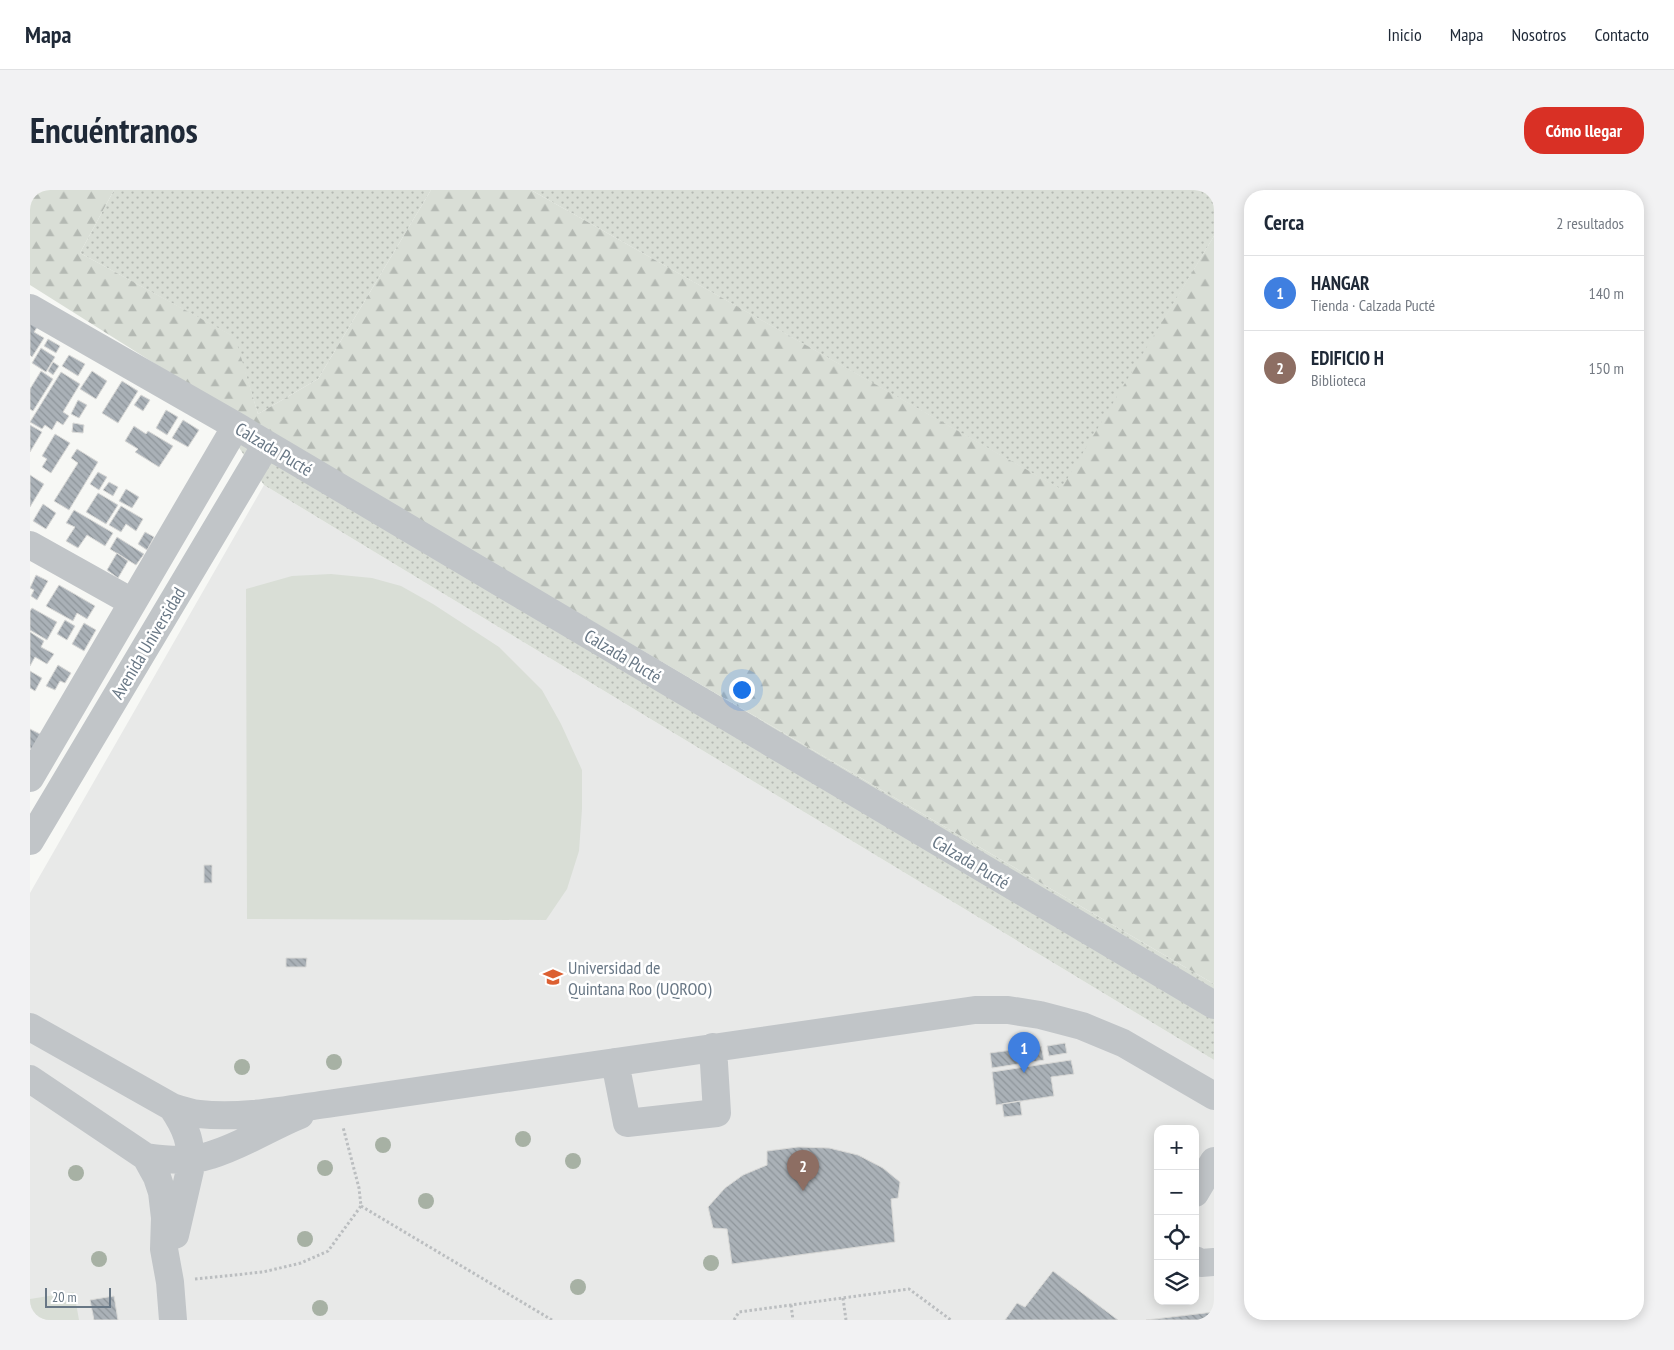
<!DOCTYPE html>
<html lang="es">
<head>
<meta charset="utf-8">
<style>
	:root { --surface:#fff; --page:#f2f2f3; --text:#1f2937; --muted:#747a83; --line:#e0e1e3; --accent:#d93025 }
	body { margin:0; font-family:"PT Sans Narrow",sans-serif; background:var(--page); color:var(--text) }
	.controls { position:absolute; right:15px; bottom:15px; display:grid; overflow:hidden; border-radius:10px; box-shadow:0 2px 12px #0003 }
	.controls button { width:45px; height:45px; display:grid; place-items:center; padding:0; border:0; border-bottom:1px solid var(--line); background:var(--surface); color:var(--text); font:25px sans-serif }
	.scale { position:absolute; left:15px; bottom:12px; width:66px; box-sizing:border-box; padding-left:5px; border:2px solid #687785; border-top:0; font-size:14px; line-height:18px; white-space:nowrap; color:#687785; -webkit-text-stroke:4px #fff; paint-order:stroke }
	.you { position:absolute; left:711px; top:499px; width:18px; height:18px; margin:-12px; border:4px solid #fff; border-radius:50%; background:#1a73e8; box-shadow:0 0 0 8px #1a73e833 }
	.badge { display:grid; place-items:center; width:32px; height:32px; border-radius:50%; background:var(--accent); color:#fff; font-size:16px; font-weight:700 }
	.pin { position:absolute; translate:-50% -41px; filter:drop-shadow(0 1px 2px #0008) }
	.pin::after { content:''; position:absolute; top:26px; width:18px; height:15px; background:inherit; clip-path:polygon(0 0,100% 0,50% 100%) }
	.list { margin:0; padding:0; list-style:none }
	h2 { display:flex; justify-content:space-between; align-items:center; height:65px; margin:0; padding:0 20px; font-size:21px }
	h2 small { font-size:16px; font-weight:400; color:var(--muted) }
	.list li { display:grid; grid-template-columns:32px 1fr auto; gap:15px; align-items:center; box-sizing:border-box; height:75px; padding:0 20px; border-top:1px solid var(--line) }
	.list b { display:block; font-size:19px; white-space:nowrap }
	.list p { margin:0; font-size:16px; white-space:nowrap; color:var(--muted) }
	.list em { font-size:16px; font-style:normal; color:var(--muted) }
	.icon { flex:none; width:28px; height:28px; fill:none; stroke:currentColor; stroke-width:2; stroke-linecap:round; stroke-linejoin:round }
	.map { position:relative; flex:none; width:1184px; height:1130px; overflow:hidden; border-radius:20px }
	header { display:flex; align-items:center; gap:30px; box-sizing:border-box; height:70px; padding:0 25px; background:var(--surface); border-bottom:1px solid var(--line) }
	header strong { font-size:24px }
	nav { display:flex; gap:28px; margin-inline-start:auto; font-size:18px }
	.intro { display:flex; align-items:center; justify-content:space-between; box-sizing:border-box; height:120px; padding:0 30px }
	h1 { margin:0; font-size:35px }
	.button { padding:12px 22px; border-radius:20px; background:var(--accent); color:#fff; font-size:18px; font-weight:700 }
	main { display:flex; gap:30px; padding:0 30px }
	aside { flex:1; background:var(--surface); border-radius:20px; box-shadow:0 2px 12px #0003 }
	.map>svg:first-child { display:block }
	.built { fill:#e8e9e8; fill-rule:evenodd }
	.grass { fill:url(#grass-dots) }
	.forest { fill:url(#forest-firs) }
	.pitch { fill:#d9ded6 }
	.building { fill:url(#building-back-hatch); stroke:#d9d9d7 }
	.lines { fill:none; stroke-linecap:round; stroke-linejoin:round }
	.path { stroke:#bbbec0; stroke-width:3; stroke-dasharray:2.5 2.5; stroke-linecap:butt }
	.minor { stroke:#c1c5c8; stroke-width:28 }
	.tree { fill:#a7b1a4 }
	.labels { text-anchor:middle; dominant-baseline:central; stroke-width:5; stroke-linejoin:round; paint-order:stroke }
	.street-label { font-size:18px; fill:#687785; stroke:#fff }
	.poi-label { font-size:18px; fill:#687785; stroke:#fff; text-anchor:start }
</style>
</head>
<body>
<header>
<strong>Mapa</strong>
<nav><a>Inicio</a><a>Mapa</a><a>Nosotros</a><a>Contacto</a></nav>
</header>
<div class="intro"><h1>Encuéntranos</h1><a class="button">Cómo llegar</a></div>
<main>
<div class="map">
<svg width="1184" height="1130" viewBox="0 0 1184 1130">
	<defs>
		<pattern id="grass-dots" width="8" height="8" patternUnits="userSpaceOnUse" patternTransform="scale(1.25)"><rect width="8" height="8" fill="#d9ded6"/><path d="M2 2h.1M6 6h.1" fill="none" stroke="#b4b9b3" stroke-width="1.8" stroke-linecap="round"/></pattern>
		<pattern id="forest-firs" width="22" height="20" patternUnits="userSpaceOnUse" patternTransform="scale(1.25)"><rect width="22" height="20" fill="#d9ded6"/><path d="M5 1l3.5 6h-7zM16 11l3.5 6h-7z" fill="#b4b9b3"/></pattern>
		<pattern id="building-back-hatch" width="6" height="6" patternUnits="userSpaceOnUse" patternTransform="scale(1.25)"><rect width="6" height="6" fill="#aab1b7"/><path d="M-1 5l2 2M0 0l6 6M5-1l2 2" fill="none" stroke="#8e959a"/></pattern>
	</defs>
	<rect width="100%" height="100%" fill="#f7f8f5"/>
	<path class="built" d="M234 295 1184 870V1130H0V703ZM1128 939H1165V1111H1128Z"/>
	<path class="grass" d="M84 0H401L288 189 228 224 204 147 50 63Z
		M501 0H1184V46L1032 300Z
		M173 204 1184 794V870L234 295Z"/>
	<path class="forest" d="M0 0H84L50 63 205 147 228 224 288 189 401 0H501L1031 299 1184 46V794L173 204 0 95Z"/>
	<path class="pitch" d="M301 384 342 388 371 396 403 414 469 457 512 500 531 534 552 580V619L549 661 537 699 516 730 217 729 216 399 262 386Z
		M44 1102 49 1130H0V1109Z"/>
	<path class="building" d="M0 131 8 136 4 142 14 148 2 167 0 165Z
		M18 149 30 156 26 163 14 156Z
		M11 158 25 167 16 182 2 173Z
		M39 165 55 174 48 186 32 176Z
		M23 172 29 176 23 185 18 181Z
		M11 181 23 189 3 221 0 219V199Z
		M62 181 77 191 66 209 50 199Z
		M31 182 50 194 33 222 39 226 33 235 27 231 22 240 15 235 12 239 0 232Z
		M92 191 108 201 88 233 72 223Z
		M111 205 120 210 113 221 104 215Z
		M48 210 57 215 49 228 41 224Z
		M136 220 148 227 137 245 126 238Z
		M153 230 169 240 158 257 142 248Z
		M43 233 54 235 53 243 42 242Z
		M0 235 12 242 0 262Z
		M104 236 116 244 118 241 143 256 129 277 105 262 108 259 95 251Z
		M25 244 40 253 21 283 12 277 17 269 12 266Z
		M47 259 68 272 39 320 24 311 48 273 41 268Z
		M68 282 77 287 69 300 60 294Z
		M0 285 14 294 0 317Z
		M79 292 88 297 83 306 73 300Z
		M96 299 109 307 102 318 89 311Z
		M68 303 88 315 76 334 56 322Z
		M13 314 26 323 16 339 3 331Z
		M91 316 113 329 106 341 96 334 91 342 79 335Z
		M44 320 83 343 75 356 57 345 48 358 36 351 45 337 36 333Z
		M115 342 124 347 117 360 108 354Z
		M87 347 114 364 106 375 80 359Z
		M87 363 98 371 88 388 77 380Z
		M6 385 18 391 7 410 1 406 4 400 0 398Z
		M29 395 65 416 57 429 47 423 43 431 16 416Z
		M2 418 27 432 17 450 0 440V421Z
		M35 430 45 436 37 450 27 444Z
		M54 433 66 440 54 461 42 454Z
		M0 442 14 451 11 457 24 464 17 474 5 467 0 476Z
		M28 475 41 483 35 493 30 491 25 500 16 496Z
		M0 481 12 488 5 501 0 498Z
		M0 539 12 545 3 560 0 558Z
		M174 675H182V693H174Z
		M256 768H277L276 777H256Z
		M1035 853 1037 863 1019 866 1017 856Z
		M1011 856 1014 870 962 878 960 863Z
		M1041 870 1044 884 1021 887 1024 906 966 915 962 882Z
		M990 911 992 925 974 927 972 914Z
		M768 957 799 958 828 965 853 978 870 992 868 1008 861 1009 865 1052 702 1074 697 1039 683 1038 678 1017 695 998 713 985 737 975V961Z
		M1023 1081 1088 1130H975L987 1113 995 1117Z
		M84 1106 88 1130H64L60 1110Z
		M1184 1122V1130H1116Z"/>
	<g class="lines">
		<path class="path" d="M331 1016 522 1130
			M165 1089 233 1082 271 1073 298 1061 331 1016 329 998 313 937
			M813 1108 816 1130
			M761 1115 763 1130
			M704 1130 709 1122 879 1099 921 1130"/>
		<path class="minor" d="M0 118 206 236 1184 815
			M0 355 102 412
			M0 588 206 236
			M0 651 236 255
			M0 837 142 917C151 920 160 923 169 924 213 929 260 919 304 913L945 820H978L1010 825 1052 836 1093 853 1184 906
			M585 872 597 933 687 923 683 857
			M0 889 116 967 127 987 132 1002 135 1028 134 1059 140 1092 143 1130
			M142 917C157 939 162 953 160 980L145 1045
			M116 967C138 970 160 972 181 965 212 956 240 937 270 925
			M1165 1003 1184 971
			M1165 1070 1171 1073 1184 1072"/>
	</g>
	<g class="tree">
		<circle cx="304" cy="872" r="8"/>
		<circle cx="212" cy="877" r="8"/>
		<circle cx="493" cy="949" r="8"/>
		<circle cx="353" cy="955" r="8"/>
		<circle cx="543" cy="971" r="8"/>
		<circle cx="295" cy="978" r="8"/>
		<circle cx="46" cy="983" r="8"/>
		<circle cx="396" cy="1011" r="8"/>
		<circle cx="275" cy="1049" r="8"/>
		<circle cx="69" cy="1069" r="8"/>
		<circle cx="681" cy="1073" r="8"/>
		<circle cx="548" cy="1097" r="8"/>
		<circle cx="290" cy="1118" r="8"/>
	</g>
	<defs>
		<symbol id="university-bare" viewBox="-9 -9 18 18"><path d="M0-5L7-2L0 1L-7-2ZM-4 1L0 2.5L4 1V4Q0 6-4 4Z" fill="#dc5f31" stroke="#fff" stroke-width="2.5" paint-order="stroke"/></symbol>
	</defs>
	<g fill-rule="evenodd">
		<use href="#university-bare" x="509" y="773" width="28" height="28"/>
	</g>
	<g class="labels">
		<g class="street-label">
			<text transform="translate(244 259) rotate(31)">Calzada Pucté</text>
			<text transform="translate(118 453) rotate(-59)">Avenida Universidad</text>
			<text transform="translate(593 466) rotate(31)">Calzada Pucté</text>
			<text transform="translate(941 672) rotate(31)">Calzada Pucté</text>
		</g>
		<g class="poi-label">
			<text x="538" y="777">Universidad de<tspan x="538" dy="21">Quintana Roo (UQROO)</tspan></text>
		</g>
	</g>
</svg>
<div class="controls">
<button>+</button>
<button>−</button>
<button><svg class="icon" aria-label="locate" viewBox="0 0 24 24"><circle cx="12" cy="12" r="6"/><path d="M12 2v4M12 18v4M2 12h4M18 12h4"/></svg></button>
<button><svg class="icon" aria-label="layers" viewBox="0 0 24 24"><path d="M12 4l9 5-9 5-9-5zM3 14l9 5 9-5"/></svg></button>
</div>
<div class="scale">20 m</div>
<div class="you"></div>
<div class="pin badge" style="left:994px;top:883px;background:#3f7fe0">1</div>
<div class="pin badge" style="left:773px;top:1001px;background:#8d6e63">2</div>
</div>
<aside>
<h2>Cerca<small>2 resultados</small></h2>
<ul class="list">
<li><span class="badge" style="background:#3f7fe0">1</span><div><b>HANGAR</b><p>Tienda · Calzada Pucté</p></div><em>140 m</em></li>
<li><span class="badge" style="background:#8d6e63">2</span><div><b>EDIFICIO H</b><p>Biblioteca</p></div><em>150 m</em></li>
</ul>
</aside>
</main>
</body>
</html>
